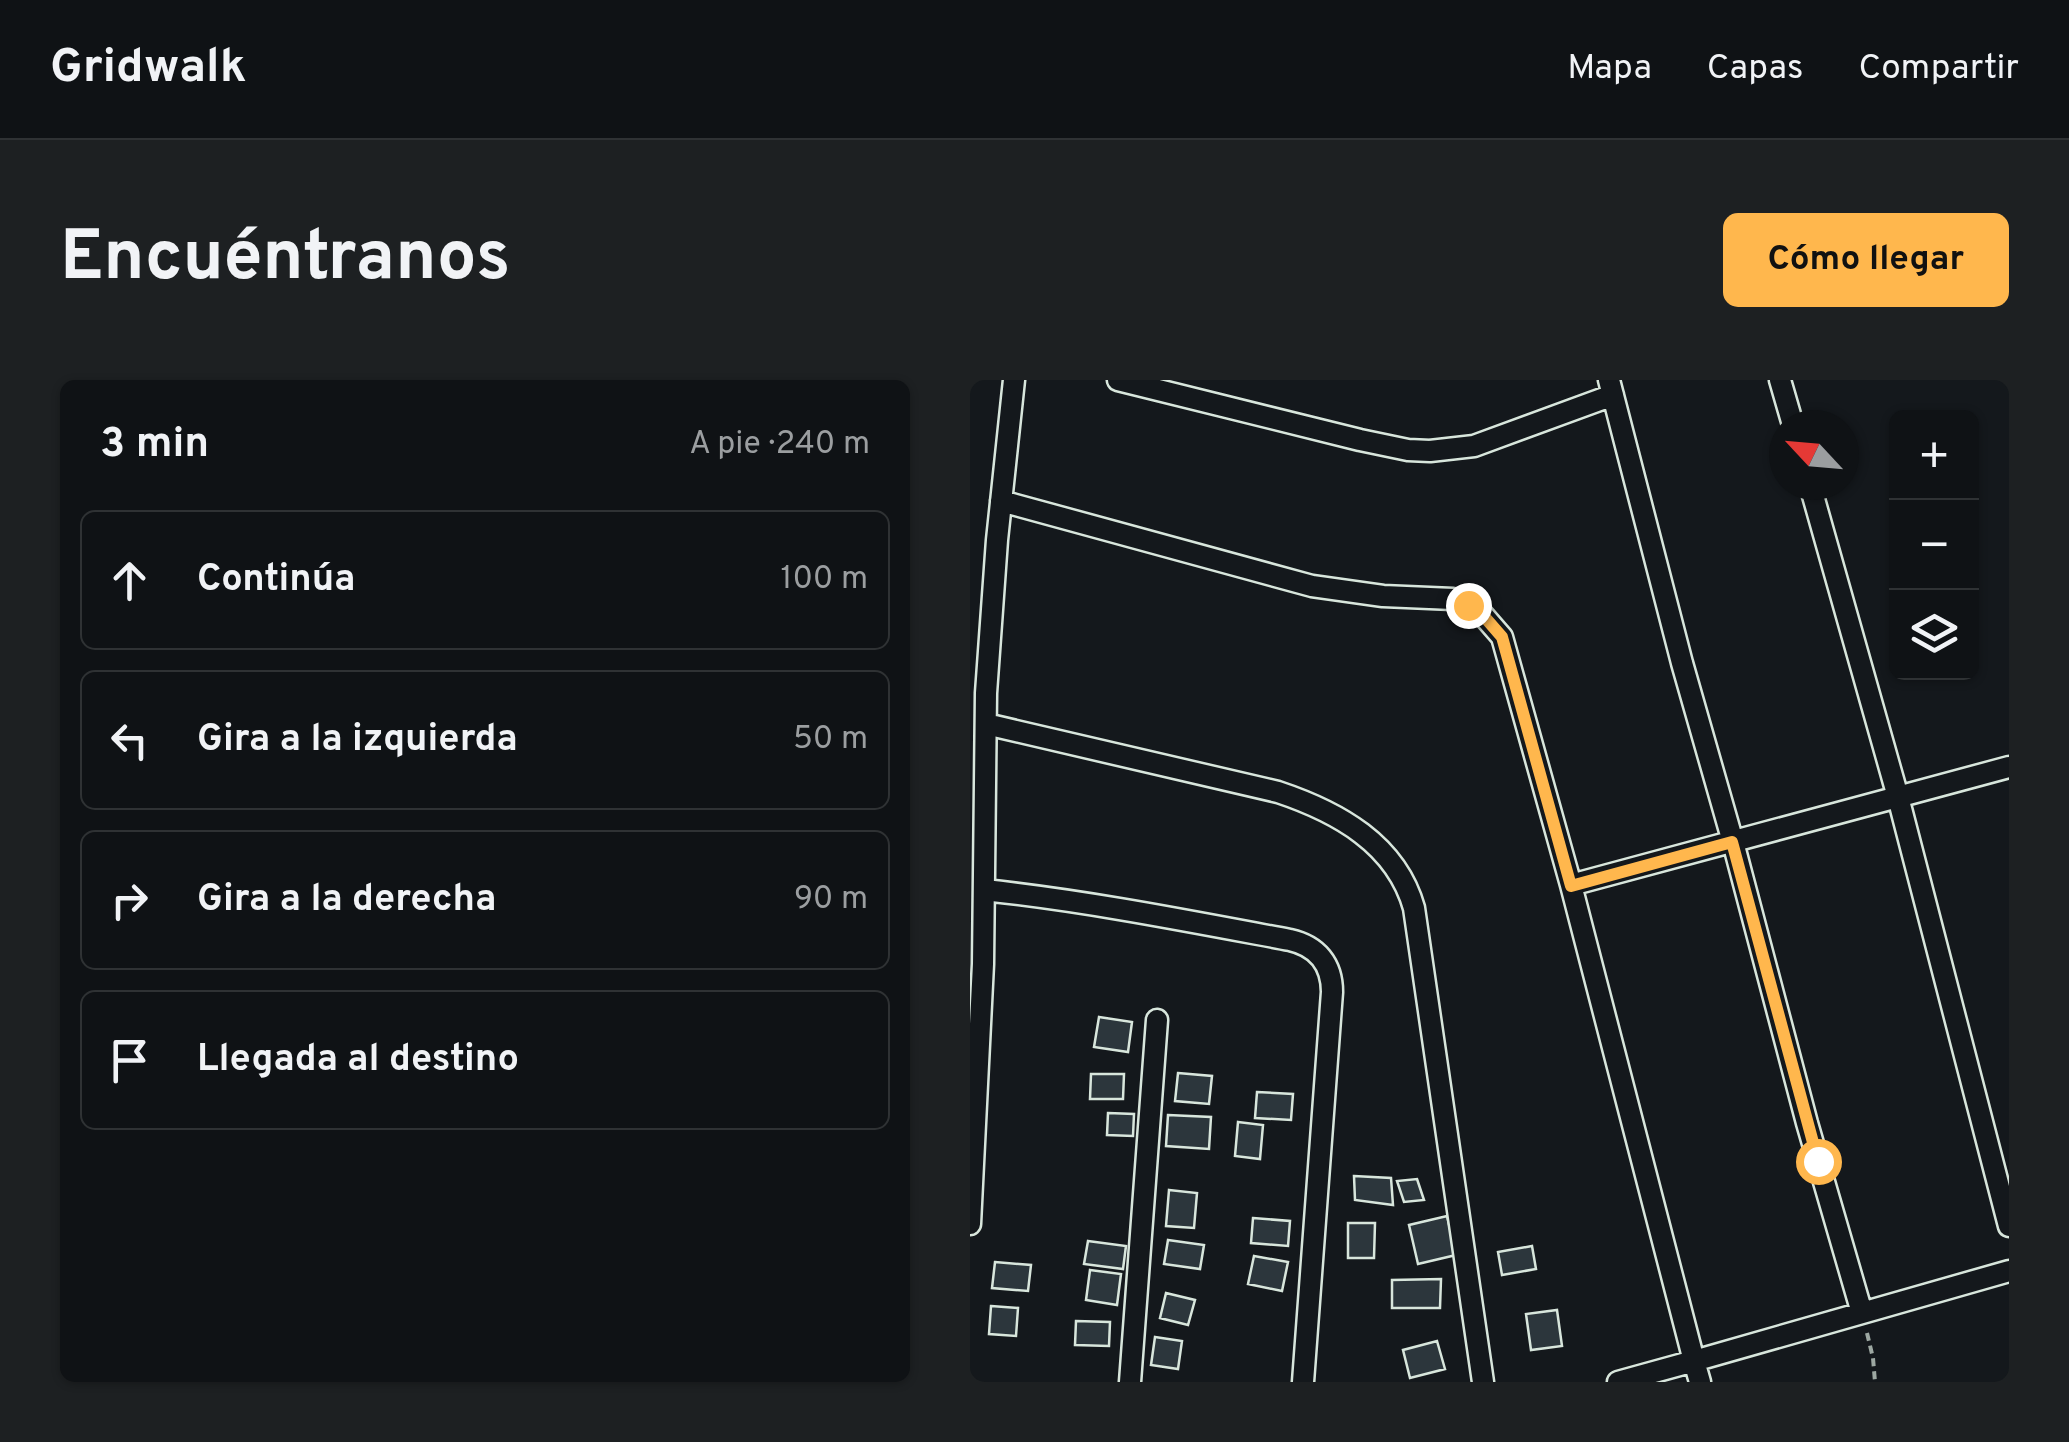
<!DOCTYPE html>
<html lang="es">
<head>
<meta charset="utf-8">
<style>
	:root { --surface:#0f1215; --page:#1d2022; --text:#f1f3f6; --muted:#9b9ea0; --line:#2f3234; --accent:#ffb74d }
	body { margin:0; font-family:Overpass,sans-serif; background:var(--page); color:var(--text) }
	.controls { position:absolute; right:30px; top:30px; display:grid; overflow:hidden; border-radius:15px; box-shadow:0 2px 8px #0004 }
	.controls button { width:90px; height:90px; display:grid; place-items:center; padding:0; border:0; border-bottom:2px solid var(--line); background:var(--surface); color:var(--text); font:50px sans-serif }
	.compass { position:absolute; left:799px; top:30px; width:90px; height:90px; border-radius:50%; background:var(--surface); box-shadow:0 2px 8px #0004; rotate:296deg }
	.stop { position:absolute; width:30px; height:30px; margin:-22px; border:8px solid #ffb74d; border-radius:50%; background:#fff }
	.stop.end { background:#ffb74d; border-color:#fff; box-shadow:0 2px 10px #0008 }
	.list { margin:0; padding:0; list-style:none }
	h2 { display:flex; justify-content:space-between; align-items:center; height:130px; margin:0; padding:0 40px; font-size:42px }
	h2 small { font-size:32px; font-weight:400; color:var(--muted) }
	.list li { display:grid; grid-template-columns:65px 1fr auto; gap:30px; align-items:center; box-sizing:border-box; height:140px; margin:0 20px 20px; padding:0 20px; border:2px solid var(--line); border-radius:15px }
	.list b { display:block; font-size:38px; white-space:nowrap }
	.list em { font-size:32px; font-style:normal; color:var(--muted) }
	.icon { flex:none; width:55px; height:55px; fill:none; stroke:currentColor; stroke-width:2; stroke-linecap:round; stroke-linejoin:round }
	.map { position:relative; flex:none; width:1039px; height:1002px; overflow:hidden; border-radius:15px }
	header { display:flex; align-items:center; gap:60px; box-sizing:border-box; height:140px; padding:0 50px; background:var(--surface); border-bottom:2px solid var(--line) }
	header strong { font-size:48px }
	nav { display:flex; gap:55px; margin-inline-start:auto; font-size:35px }
	.intro { display:flex; align-items:center; justify-content:space-between; box-sizing:border-box; height:240px; padding:0 60px }
	h1 { margin:0; font-size:70px }
	.button { padding:25px 45px; border-radius:15px; background:var(--accent); color:#111; font-size:35px; font-weight:700 }
	main { display:flex; gap:60px; padding:0 60px }
	aside { flex:1; background:var(--surface); border-radius:15px; box-shadow:0 2px 8px #0004 }
	.map>svg:first-child { display:block }
	.building { fill:#2c363c; stroke:#d8e6dc; stroke-width:2.5 }
	.lines { fill:none; stroke-linecap:round; stroke-linejoin:round }
	.street-casing { stroke:#d8e6dc; stroke-width:25 }
	.path { stroke:#9da8a2; stroke-width:4; stroke-dasharray:8 5; stroke-linecap:butt }
	.street { stroke:#14181c; stroke-width:20 }
	.route { stroke:#ffb74d; stroke-width:12 }
</style>
</head>
<body>
<header>
<strong>Gridwalk</strong>
<nav><a>Mapa</a><a>Capas</a><a>Compartir</a></nav>
</header>
<div class="intro"><h1>Encuéntranos</h1><a class="button">Cómo llegar</a></div>
<main>
<aside>
<h2>3 min<small>A pie · 240 m</small></h2>
<ul class="list">
<li><svg class="icon" aria-label="ahead" viewBox="0 0 24 24"><path d="M12 20V5M6 11l6-6 6 6"/></svg><div><b>Continúa</b></div><em>100 m</em></li>
<li><svg class="icon" aria-label="left" viewBox="0 0 24 24"><path d="M17 20v-9H6M10 6l-5 5 5 5"/></svg><div><b>Gira a la izquierda</b></div><em>50 m</em></li>
<li><svg class="icon" aria-label="right" viewBox="0 0 24 24"><path d="M7 20v-9h11M14 6l5 5-5 5"/></svg><div><b>Gira a la derecha</b></div><em>90 m</em></li>
<li><svg class="icon" aria-label="arrive" viewBox="0 0 24 24"><path d="M6 21V4h12l-3 4 3 4H6"/></svg><div><b>Llegada al destino</b></div></li>
</ul>
</aside>
<div class="map">
<svg width="1039" height="1002" viewBox="0 0 1039 1002">
	<rect width="100%" height="100%" fill="#14181c"/>
	<path class="building" d="M129 637 162 642 158 672 124 667Z
		M208 693 242 696 239 724 205 721Z
		M121 694H154L153 719H120Z
		M287 712 323 714 321 740 285 738Z
		M138 733 164 734 163 756 137 755Z
		M198 735 241 737 239 769 196 766Z
		M268 742 293 745 290 779 265 776Z
		M384 796 421 798 423 825 385 820Z
		M447 799 454 820 434 822 427 801Z
		M199 810 227 813 224 848 196 846Z
		M477 836 486 875 448 884 439 845Z
		M283 838 320 841 318 866 281 863Z
		M378 843H405L404 878H378Z
		M198 860 234 865 230 889 194 884Z
		M118 861 156 866 153 889 114 884Z
		M562 866 566 889 532 895 528 872Z
		M284 876 318 882 312 911 278 904Z
		M25 882 61 885 58 911 22 908Z
		M120 890 151 894 147 925 116 920Z
		M471 899 470 928H422V900Z
		M196 913 225 920 218 945 190 938Z
		M21 926 48 928 46 956 19 954Z
		M587 930 592 966 561 970 556 934Z
		M106 941 140 942 139 966 105 965Z
		M185 957 212 961 208 989 181 985Z
		M467 961 475 989 440 998 433 970Z"/>
	<g class="lines">
		<defs>
			<path id="street" d="M148 0 390 60 438 70 460 71 504 66 643 15
				M639 0 712 283 763 462 837 743 892 933
				M810 0 823 45
				M840 105 928 417 1039 846
				M31 121 342 206 413 216 483 219 512 234 532 257 601 505 724 981 1039 891
				M16 344 308 412C368 432 426 464 444 528L513 1002
				M601 505 1039 387
				M14 510C117 521 218 541 320 560 347 566 362 584 362 612L333 1002
				M0 844 13 584 16 313 27 160 44 0
				M160 1002 187 640
				M648 1002 724 981 730 1002"/>
		</defs>
		<use href="#street" class="street-casing"/>
		<path class="path" d="M897 953 903 978 905 1002"/>
		<use href="#street" class="street"/>
	</g>
	<g class="lines">
		<path class="route" d="M498 225 512 234 532 257 601 506 762 462 848 781"/>
	</g>
</svg>
<div class="controls">
<button>+</button>
<button>−</button>
<button><svg class="icon" aria-label="layers" viewBox="0 0 24 24"><path d="M12 4l9 5-9 5-9-5zM3 14l9 5 9-5"/></svg></button>
</div>
<svg class="compass" viewBox="-18 -18 36 36"><path d="M0-13l5 13h-10z" fill="#e53935"/><path d="M0 13l5-13h-10z" fill="#9b9ea0"/></svg>
<div class="stop" style="left:848px;top:781px"></div>
<div class="stop end" style="left:498px;top:225px"></div>
</div>
</main>
</body>
</html>
